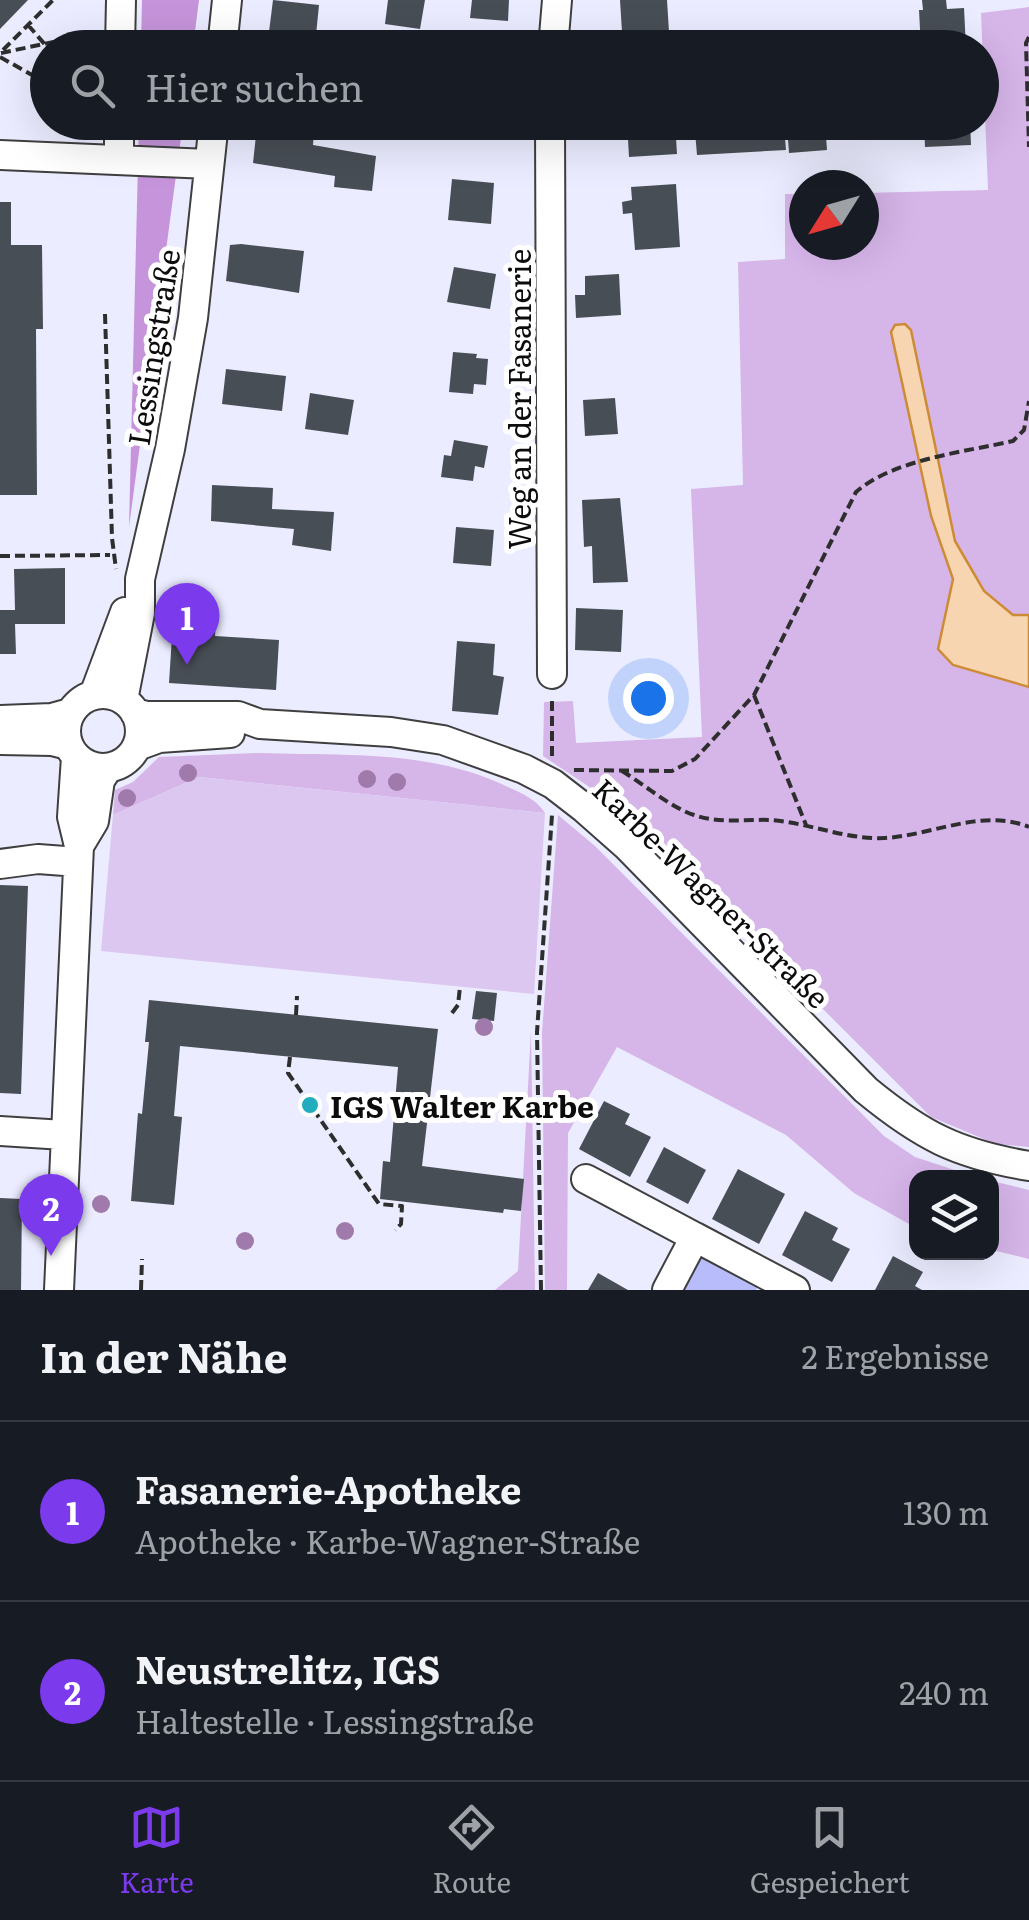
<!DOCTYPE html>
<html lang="de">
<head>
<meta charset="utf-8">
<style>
	:root { --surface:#171b24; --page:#242831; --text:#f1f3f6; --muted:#9ea1a6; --line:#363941; --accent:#7c3aed }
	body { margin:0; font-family:Literata,serif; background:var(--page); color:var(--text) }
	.controls { position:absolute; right:30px; bottom:30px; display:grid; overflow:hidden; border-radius:20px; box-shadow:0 10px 40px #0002 }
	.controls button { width:90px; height:90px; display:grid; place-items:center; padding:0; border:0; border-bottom:2px solid var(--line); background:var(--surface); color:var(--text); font:50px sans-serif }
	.compass { position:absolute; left:789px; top:170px; width:90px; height:90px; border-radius:50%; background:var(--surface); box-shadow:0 10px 40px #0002; rotate:233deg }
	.you { position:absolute; left:648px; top:698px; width:35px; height:35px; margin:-25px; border:8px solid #fff; border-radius:50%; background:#1a73e8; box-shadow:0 0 0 15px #1a73e833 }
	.badge { display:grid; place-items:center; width:65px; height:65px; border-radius:50%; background:var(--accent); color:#fff; font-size:32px; font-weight:700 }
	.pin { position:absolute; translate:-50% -82px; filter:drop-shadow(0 2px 5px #0008) }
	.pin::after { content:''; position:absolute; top:52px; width:35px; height:30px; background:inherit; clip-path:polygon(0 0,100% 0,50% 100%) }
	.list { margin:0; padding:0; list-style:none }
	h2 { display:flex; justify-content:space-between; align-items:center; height:130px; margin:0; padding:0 40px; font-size:42px }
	h2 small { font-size:32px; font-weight:400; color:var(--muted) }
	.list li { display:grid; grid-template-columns:65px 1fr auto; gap:30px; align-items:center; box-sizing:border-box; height:180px; padding:0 40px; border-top:2px solid var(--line) }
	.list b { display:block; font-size:38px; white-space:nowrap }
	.list p { margin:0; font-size:32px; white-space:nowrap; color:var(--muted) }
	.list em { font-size:32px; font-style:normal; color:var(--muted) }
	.icon { flex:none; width:55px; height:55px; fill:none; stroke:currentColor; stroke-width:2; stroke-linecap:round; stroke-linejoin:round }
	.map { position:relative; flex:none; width:1029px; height:1290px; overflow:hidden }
	.search { position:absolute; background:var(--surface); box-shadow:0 10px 40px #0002; left:30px; right:30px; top:30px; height:110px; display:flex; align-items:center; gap:25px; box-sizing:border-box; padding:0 35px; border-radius:55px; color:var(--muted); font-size:38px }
	.sheet { height:490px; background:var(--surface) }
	nav { display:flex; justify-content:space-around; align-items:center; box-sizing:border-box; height:140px; border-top:2px solid var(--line); background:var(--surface); font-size:28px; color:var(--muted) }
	nav a { display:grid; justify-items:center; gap:5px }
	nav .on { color:var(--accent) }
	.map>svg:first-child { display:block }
	.green { fill:#d6b5e9; fill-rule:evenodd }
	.forest { fill:#c694da }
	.sand { fill:#b8bcfb }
	.pitch { fill:#dcc7f0 }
	.water { fill:#f6d5b0; stroke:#ce8b36; stroke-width:2.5 }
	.building { fill:#484e55 }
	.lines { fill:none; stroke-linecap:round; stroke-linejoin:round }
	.minor-casing { stroke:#3f3f3f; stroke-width:32 }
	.path { stroke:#2e2e2e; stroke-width:4; stroke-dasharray:10 5; stroke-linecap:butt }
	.minor { stroke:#fff; stroke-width:28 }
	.tree { fill:#9f7aaa }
	.poi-dot { fill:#23acbd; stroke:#fff; stroke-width:4 }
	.labels { text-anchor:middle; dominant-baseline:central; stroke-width:10; stroke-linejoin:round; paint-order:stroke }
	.street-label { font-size:30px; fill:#0c0c0c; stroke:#fff }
	.poi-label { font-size:30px; font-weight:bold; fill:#0c0c0c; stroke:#fff; text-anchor:start }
</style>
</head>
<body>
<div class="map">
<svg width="1029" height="1290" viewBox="0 0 1029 1290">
	<rect width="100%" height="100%" fill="#ebecff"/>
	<path class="green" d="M1029 7V1147L996 1144 931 1117 712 898 622 814 588 786 543 756 544 702 573 701 576 743 702 737 691 489 743 485 738 262 785 259V194H804V245H864V193L988 190 981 13ZM911 330 955 541 984 591 1013 616 954 579 931 516 891 332Z
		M258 753C342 756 430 749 508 787 523 794 536 799 545 813L199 777 113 815 115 790 133 782 159 757Z
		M558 815 595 846 884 1136 915 1157 976 1177 916 1178V1228L854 1193 786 1135 617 1047 568 1133 567 1290H545L542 1033Z
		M531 1031 535 1290H495L518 1271Z
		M992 1181 1029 1190V1259L992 1250Z"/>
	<path class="forest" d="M142 0H199L193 47H141Z
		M139 123H183L129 527Z"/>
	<path class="sand" d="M697 1252 759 1284 756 1290H677Z"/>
	<path class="pitch" d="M199 777 545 813 534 994 101 951 113 815Z"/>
	<path class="water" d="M905 324 911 330 955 541 984 591 1013 615H1029V687L953 665 938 649 953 579 931 516 891 332 895 325Z"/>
	<path class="building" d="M0 0H28L0 29Z
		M273 0 319 5 315 45 268 40Z
		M388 0H425L420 29 385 24Z
		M472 0H509L508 21 470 18Z
		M620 0H667L670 48H623Z
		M922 0H946L947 9 964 8 966 48H921L919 10H923Z
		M833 41V48H797V42Z
		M464 122H499L498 129Z
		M627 122H675L677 154 629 157Z
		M825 122 827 150 789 153 787 126Z
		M924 122H970L971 145 925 147Z
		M257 126 314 133 313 145 376 156 372 191 334 187 335 176 253 163Z
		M784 126 786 150 697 155 695 131Z
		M452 179 494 183 491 224 448 220Z
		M676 184 680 247 635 250 632 213 623 214 622 202 632 200 631 187Z
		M0 202H11V245H42L43 329H36L37 495H0Z
		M241 244 304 251 299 293 226 281 230 245Z
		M454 267 496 274 490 309 447 302Z
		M619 274 621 315 576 318 575 295H585V276Z
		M453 352 477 354 476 358 488 359 486 385 474 384 473 394 449 392Z
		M226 369 286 376 282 411 222 404Z
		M310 393 354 400 348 435 305 429Z
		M615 398 618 434 585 436 583 400Z
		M454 440 488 446 484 468 475 466 473 481 441 477 444 455 451 456Z
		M212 485 273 488 272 509 334 512 331 551 292 545 294 529 211 521Z
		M620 498 628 582 593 583 592 546 584 547 582 500Z
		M456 527 494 530 491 566 453 563Z
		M65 568V624H15L16 654H0V610H15L14 569Z
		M174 605 217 608 215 636 279 640 276 690 169 683Z
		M576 608 623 610 621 652 575 650Z
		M457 641 495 644 493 675 504 677 498 715 452 711Z
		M0 885 28 886 21 1094 0 1093Z
		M476 991 497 993 494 1021 472 1019Z
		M149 1000 438 1029 422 1166 524 1179 521 1211 504 1209 503 1213 380 1199 383 1161 390 1162 398 1067 180 1046 174 1116 182 1117 174 1205 131 1201 138 1113 142 1114 149 1042H145Z
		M604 1101 630 1114 625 1124 651 1137 630 1177 579 1149Z
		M664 1147 706 1170 688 1204 646 1182Z
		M738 1169 785 1194 759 1244 712 1219Z
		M0 1198 22 1199 21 1290H0Z
		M805 1211 838 1228 832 1240 850 1249 832 1282 782 1255Z
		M893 1256 923 1272 915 1286 922 1290H875Z
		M598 1273 628 1290H588Z"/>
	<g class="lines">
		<defs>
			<path id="minor" d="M120 48 121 0
				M222 48 227 0
				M553 48 557 0
				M550 122 552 674
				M0 155 209 164
				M119 158V122
				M66 731a37 37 0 1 1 74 0a37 37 0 1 1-74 0Z
				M94 695 125 612
				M123 700 140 613V579L170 449 193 318 214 122
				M135 713 147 716H238L260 724 391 732 443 740 524 769 553 784 584 808 627 846 866 1090C922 1136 957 1154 1029 1166
				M0 720 52 718 70 713
				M0 740 52 741 68 745
				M137 746 159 738 230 733
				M79 846 94 821 100 780 108 768
				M0 864 38 859 78 862
				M0 1131 64 1135
				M586 1179 695 1237
				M59 1290 79 846 72 817 76 757
				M667 1290 695 1237 795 1290"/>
		</defs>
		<use href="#minor" class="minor-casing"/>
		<path class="path" d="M28 25 48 48
			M1029 37 1026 43 1029 147
			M3 50 53 0
			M1 53 96 33
			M0 57 48 84
			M105 314 112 538 116 569
			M0 556 110 555
			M754 695 806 825
			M552 756V700
			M574 770 672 771 695 759 754 695 856 492C894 459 965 452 1013 441L1024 430 1029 401
			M622 771C645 785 670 807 694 815 719 824 745 819 771 820 810 823 846 840 885 838 934 835 981 808 1029 827
			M452 1013 458 1005 460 987
			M296 1015 297 996
			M290 1057 288 1073 379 1204 402 1206 401 1224 395 1230
			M141 1290 142 1259
			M541 1290 537 1032 552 815"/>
		<use href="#minor" class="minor"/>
	</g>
	<g class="tree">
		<circle cx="188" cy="773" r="9"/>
		<circle cx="367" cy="779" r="9"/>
		<circle cx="397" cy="782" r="9"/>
		<circle cx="127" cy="798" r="9"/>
		<circle cx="484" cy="1027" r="9"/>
		<circle cx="101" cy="1204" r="9"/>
		<circle cx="345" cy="1231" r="9"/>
		<circle cx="245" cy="1241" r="9"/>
	</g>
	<circle class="poi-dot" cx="310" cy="1105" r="10"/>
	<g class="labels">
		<g class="street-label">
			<text transform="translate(152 347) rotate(-81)">Lessingstraße</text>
			<text transform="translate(518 399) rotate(-90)">Weg an der Fasanerie</text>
			<text transform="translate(712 892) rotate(44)">Karbe-Wagner-Straße</text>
		</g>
		<g class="poi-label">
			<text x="330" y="1105">IGS Walter Karbe</text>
		</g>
	</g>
</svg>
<div class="controls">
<button><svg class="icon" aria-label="layers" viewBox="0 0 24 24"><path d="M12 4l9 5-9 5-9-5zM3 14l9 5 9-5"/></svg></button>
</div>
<svg class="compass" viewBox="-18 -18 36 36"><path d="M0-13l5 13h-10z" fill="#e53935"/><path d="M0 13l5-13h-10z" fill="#9ea1a6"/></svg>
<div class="you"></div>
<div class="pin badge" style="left:187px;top:665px">1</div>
<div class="pin badge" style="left:51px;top:1256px">2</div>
<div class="search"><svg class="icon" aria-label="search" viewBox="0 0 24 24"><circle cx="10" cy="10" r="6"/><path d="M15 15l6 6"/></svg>Hier suchen</div>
</div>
<section class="sheet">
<h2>In der Nähe<small>2 Ergebnisse</small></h2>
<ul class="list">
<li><span class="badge">1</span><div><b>Fasanerie-Apotheke</b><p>Apotheke · Karbe-Wagner-Straße</p></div><em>130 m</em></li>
<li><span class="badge">2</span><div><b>Neustrelitz, IGS</b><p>Haltestelle · Lessingstraße</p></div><em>240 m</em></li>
</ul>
</section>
<nav>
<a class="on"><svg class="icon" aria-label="map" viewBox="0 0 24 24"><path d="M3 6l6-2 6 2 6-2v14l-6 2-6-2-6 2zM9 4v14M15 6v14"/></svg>Karte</a>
<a><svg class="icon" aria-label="directions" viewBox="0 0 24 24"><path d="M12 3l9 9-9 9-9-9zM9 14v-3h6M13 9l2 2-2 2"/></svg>Route</a>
<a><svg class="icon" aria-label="saved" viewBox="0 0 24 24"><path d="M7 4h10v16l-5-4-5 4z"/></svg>Gespeichert</a>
</nav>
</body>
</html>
